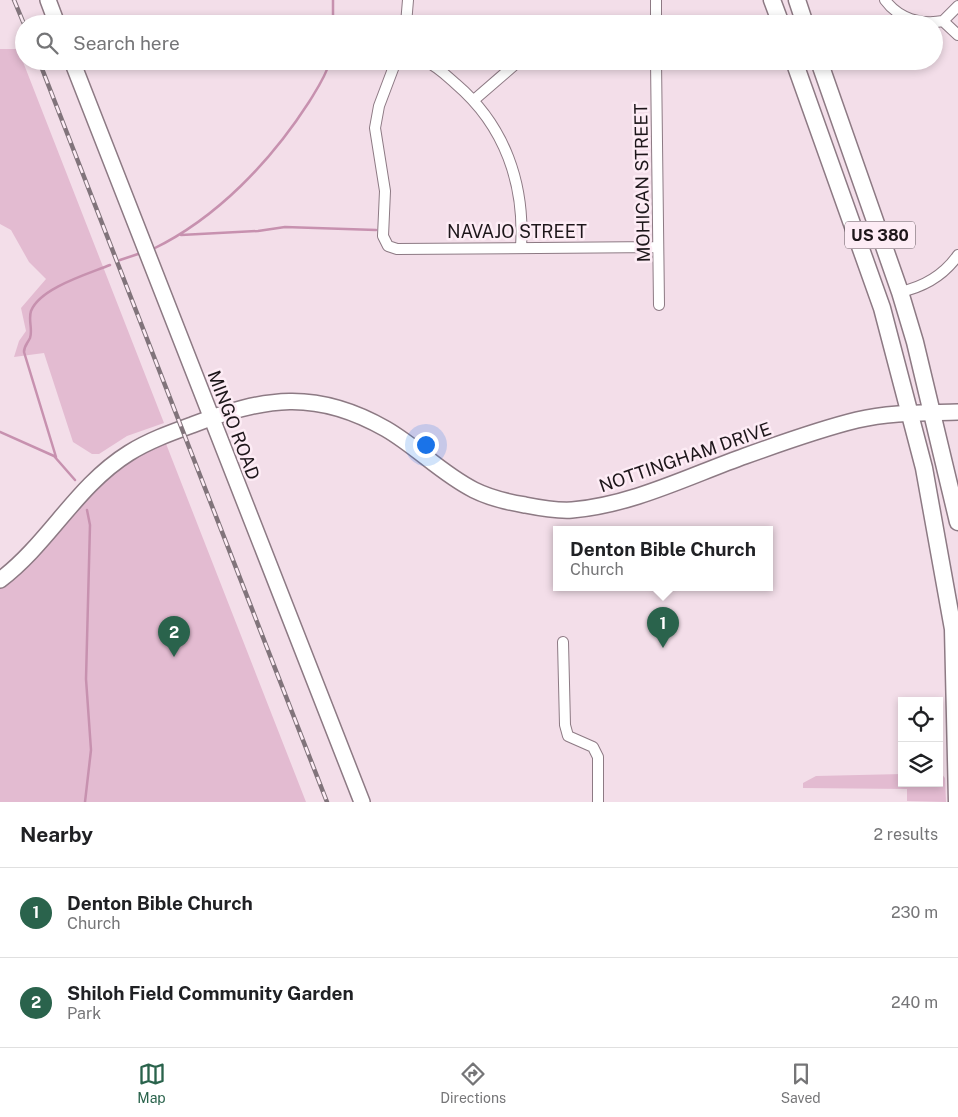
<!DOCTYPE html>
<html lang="en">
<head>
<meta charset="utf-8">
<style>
	:root { --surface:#fff; --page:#f6f6f6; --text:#202124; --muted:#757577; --line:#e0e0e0; --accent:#2a634c }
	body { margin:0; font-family:"Public Sans",sans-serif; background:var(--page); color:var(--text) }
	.controls { position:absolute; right:15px; bottom:15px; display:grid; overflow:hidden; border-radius:0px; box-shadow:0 2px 8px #0003 }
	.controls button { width:45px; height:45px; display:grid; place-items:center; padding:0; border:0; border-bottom:1px solid var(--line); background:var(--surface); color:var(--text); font:25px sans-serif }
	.you { position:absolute; left:425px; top:444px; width:18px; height:18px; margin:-12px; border:4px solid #fff; border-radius:50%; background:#1a73e8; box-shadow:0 0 0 8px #1a73e833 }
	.badge { display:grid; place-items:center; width:32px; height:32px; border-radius:50%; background:var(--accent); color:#fff; font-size:16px; font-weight:700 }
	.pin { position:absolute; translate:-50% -41px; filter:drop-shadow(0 1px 2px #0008) }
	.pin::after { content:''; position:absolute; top:26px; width:18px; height:15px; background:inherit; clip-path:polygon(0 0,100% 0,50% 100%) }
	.popup { position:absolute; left:553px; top:526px; width:220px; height:65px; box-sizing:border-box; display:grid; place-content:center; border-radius:0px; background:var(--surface); filter:drop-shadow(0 1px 4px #0005); font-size:16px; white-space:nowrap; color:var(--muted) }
	.popup b { font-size:19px; color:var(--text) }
	.popup::after { content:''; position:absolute; left:50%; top:100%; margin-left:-10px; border:10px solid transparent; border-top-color:var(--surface) }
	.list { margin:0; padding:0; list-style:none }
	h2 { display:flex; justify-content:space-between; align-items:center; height:65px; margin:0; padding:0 20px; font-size:21px }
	h2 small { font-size:16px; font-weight:400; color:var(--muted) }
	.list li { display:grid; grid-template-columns:32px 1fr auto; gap:15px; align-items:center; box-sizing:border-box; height:90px; padding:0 20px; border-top:1px solid var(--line) }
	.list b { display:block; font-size:19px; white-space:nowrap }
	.list p { margin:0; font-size:16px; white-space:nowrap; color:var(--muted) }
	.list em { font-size:16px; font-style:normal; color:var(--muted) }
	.icon { flex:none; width:28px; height:28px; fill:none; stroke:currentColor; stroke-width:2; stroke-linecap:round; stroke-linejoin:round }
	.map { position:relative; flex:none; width:958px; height:802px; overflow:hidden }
	.search { position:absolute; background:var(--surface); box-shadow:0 2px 8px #0003; left:15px; right:15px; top:15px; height:55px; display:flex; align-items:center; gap:12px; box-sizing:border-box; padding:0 18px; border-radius:28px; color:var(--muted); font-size:19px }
	.sheet { height:245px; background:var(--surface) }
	nav { display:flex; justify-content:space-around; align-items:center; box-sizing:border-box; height:70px; border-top:1px solid var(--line); background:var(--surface); font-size:14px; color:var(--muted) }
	nav a { display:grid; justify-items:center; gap:2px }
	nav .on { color:var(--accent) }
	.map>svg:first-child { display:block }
	.green { fill:#e3bbd1 }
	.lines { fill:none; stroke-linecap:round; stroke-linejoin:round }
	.stream { stroke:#c791af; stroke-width:2.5 }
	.street-casing { stroke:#8d7a84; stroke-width:12 }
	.secondary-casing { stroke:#8d7a84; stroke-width:18 }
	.primary-casing { stroke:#8d7a84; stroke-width:19 }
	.street { stroke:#fff; stroke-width:10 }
	.secondary { stroke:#fff; stroke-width:15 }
	.primary { stroke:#fff; stroke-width:16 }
	.rail-casing { stroke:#81747b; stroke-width:4.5 }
	.rail { stroke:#fdecf5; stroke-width:2.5; stroke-dasharray:8; stroke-linecap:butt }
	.labels { text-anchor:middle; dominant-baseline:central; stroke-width:5; stroke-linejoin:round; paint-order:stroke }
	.shield { fill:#fdecf5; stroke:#60565c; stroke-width:1 }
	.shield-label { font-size:16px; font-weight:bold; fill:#1d161a }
	.street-label { font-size:18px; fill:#1d161a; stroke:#fdecf5 }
</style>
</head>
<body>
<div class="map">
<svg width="958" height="802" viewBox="0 0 958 802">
	<rect width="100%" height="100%" fill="#f3dee9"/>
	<path class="green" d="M0 49H18L164 423 127 436 99 454H92L73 442 44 353 14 357 19 341 26 331 21 308 46 279 29 262 11 230 0 224Z
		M163 436 306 802H0V580L86 486Z
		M939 771 945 778 946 802 907 801V789L803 788V783L816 776 902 774V783H939Z"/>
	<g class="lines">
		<path class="stream" d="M333 24V0
			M181 235 258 231 285 227 376 230
			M153 249C217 218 271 161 309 102 317 89 326 76 330 61
			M120 260 138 254
			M0 432 54 456 75 480
			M56 457 24 352C24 346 27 344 30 338 33 330 28 320 31 311 40 288 88 274 110 265
			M85 802 91 750 86 679 90 525 87 510"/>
		<defs>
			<path id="street" d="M656 0V24
				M885 0C899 19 921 25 943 21
				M943 21 958 6
				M943 21 958 35
				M406 24 408 0
				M396 61 379 106 375 128 385 191 383 236 388 246 397 249 658 247
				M425 61C437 66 447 76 456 84 505 126 525 184 521 247
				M656 61 659 305
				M474 100 519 61
				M900 292C923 287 944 275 958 255
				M563 642 565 725 568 736 593 747 598 757V802"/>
			<path id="secondary" d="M48 0 57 24
				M72 61 362 802
				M0 580C49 543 76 486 129 453 148 441 170 433 192 425 264 397 316 389 386 429 417 447 442 474 474 490 490 498 507 502 525 505 540 508 556 511 572 510 632 505 689 476 745 456 781 443 820 429 857 420 890 412 925 413 958 412"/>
			<path id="primary" d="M772 0 781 24
				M797 0 805 24
				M794 61 882 308 924 468 953 629 957 802
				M819 61 900 292 915 342 958 522"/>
		</defs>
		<use href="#street" class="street-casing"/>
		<use href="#secondary" class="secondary-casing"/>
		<use href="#primary" class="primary-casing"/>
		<use href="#street" class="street"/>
		<use href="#secondary" class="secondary"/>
		<use href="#primary" class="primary"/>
		<defs>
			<path id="rail" d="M14 0 24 24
				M39 61 327 802"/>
		</defs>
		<use href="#rail" class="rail-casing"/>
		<use href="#rail" class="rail"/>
	</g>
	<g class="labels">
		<rect class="shield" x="845" y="221.5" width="70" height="27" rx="4"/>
		<g class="shield-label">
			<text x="880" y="235">US 380</text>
		</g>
		<g class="street-label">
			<text transform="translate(642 183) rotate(-91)">MOHICAN STREET</text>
			<text x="517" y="231">NAVAJO STREET</text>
			<text transform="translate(234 425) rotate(69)">MINGO ROAD</text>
			<text transform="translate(685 457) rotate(-19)">NOTTINGHAM DRIVE</text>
		</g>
	</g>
</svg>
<div class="controls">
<button><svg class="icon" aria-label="locate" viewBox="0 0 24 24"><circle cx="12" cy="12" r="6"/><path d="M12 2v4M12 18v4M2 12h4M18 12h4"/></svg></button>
<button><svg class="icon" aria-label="layers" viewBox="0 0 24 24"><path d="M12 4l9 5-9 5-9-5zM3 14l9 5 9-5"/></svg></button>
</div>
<div class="you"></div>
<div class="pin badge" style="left:663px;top:648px">1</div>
<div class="popup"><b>Denton Bible Church</b>Church</div>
<div class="pin badge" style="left:174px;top:657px">2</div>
<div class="search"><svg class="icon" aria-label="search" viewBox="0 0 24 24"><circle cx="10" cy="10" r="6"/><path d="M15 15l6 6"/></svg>Search here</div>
</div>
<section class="sheet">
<h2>Nearby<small>2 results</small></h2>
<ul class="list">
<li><span class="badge">1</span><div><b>Denton Bible Church</b><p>Church</p></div><em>230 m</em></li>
<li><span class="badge">2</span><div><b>Shiloh Field Community Garden</b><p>Park</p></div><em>240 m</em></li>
</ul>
</section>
<nav>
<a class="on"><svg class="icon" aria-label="map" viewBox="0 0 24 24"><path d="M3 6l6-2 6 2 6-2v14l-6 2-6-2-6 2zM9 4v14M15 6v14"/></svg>Map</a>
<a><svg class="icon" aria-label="directions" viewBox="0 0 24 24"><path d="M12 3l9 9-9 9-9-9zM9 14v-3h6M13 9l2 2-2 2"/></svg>Directions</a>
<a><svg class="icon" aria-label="saved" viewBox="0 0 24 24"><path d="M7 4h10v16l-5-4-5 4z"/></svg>Saved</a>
</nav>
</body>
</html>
